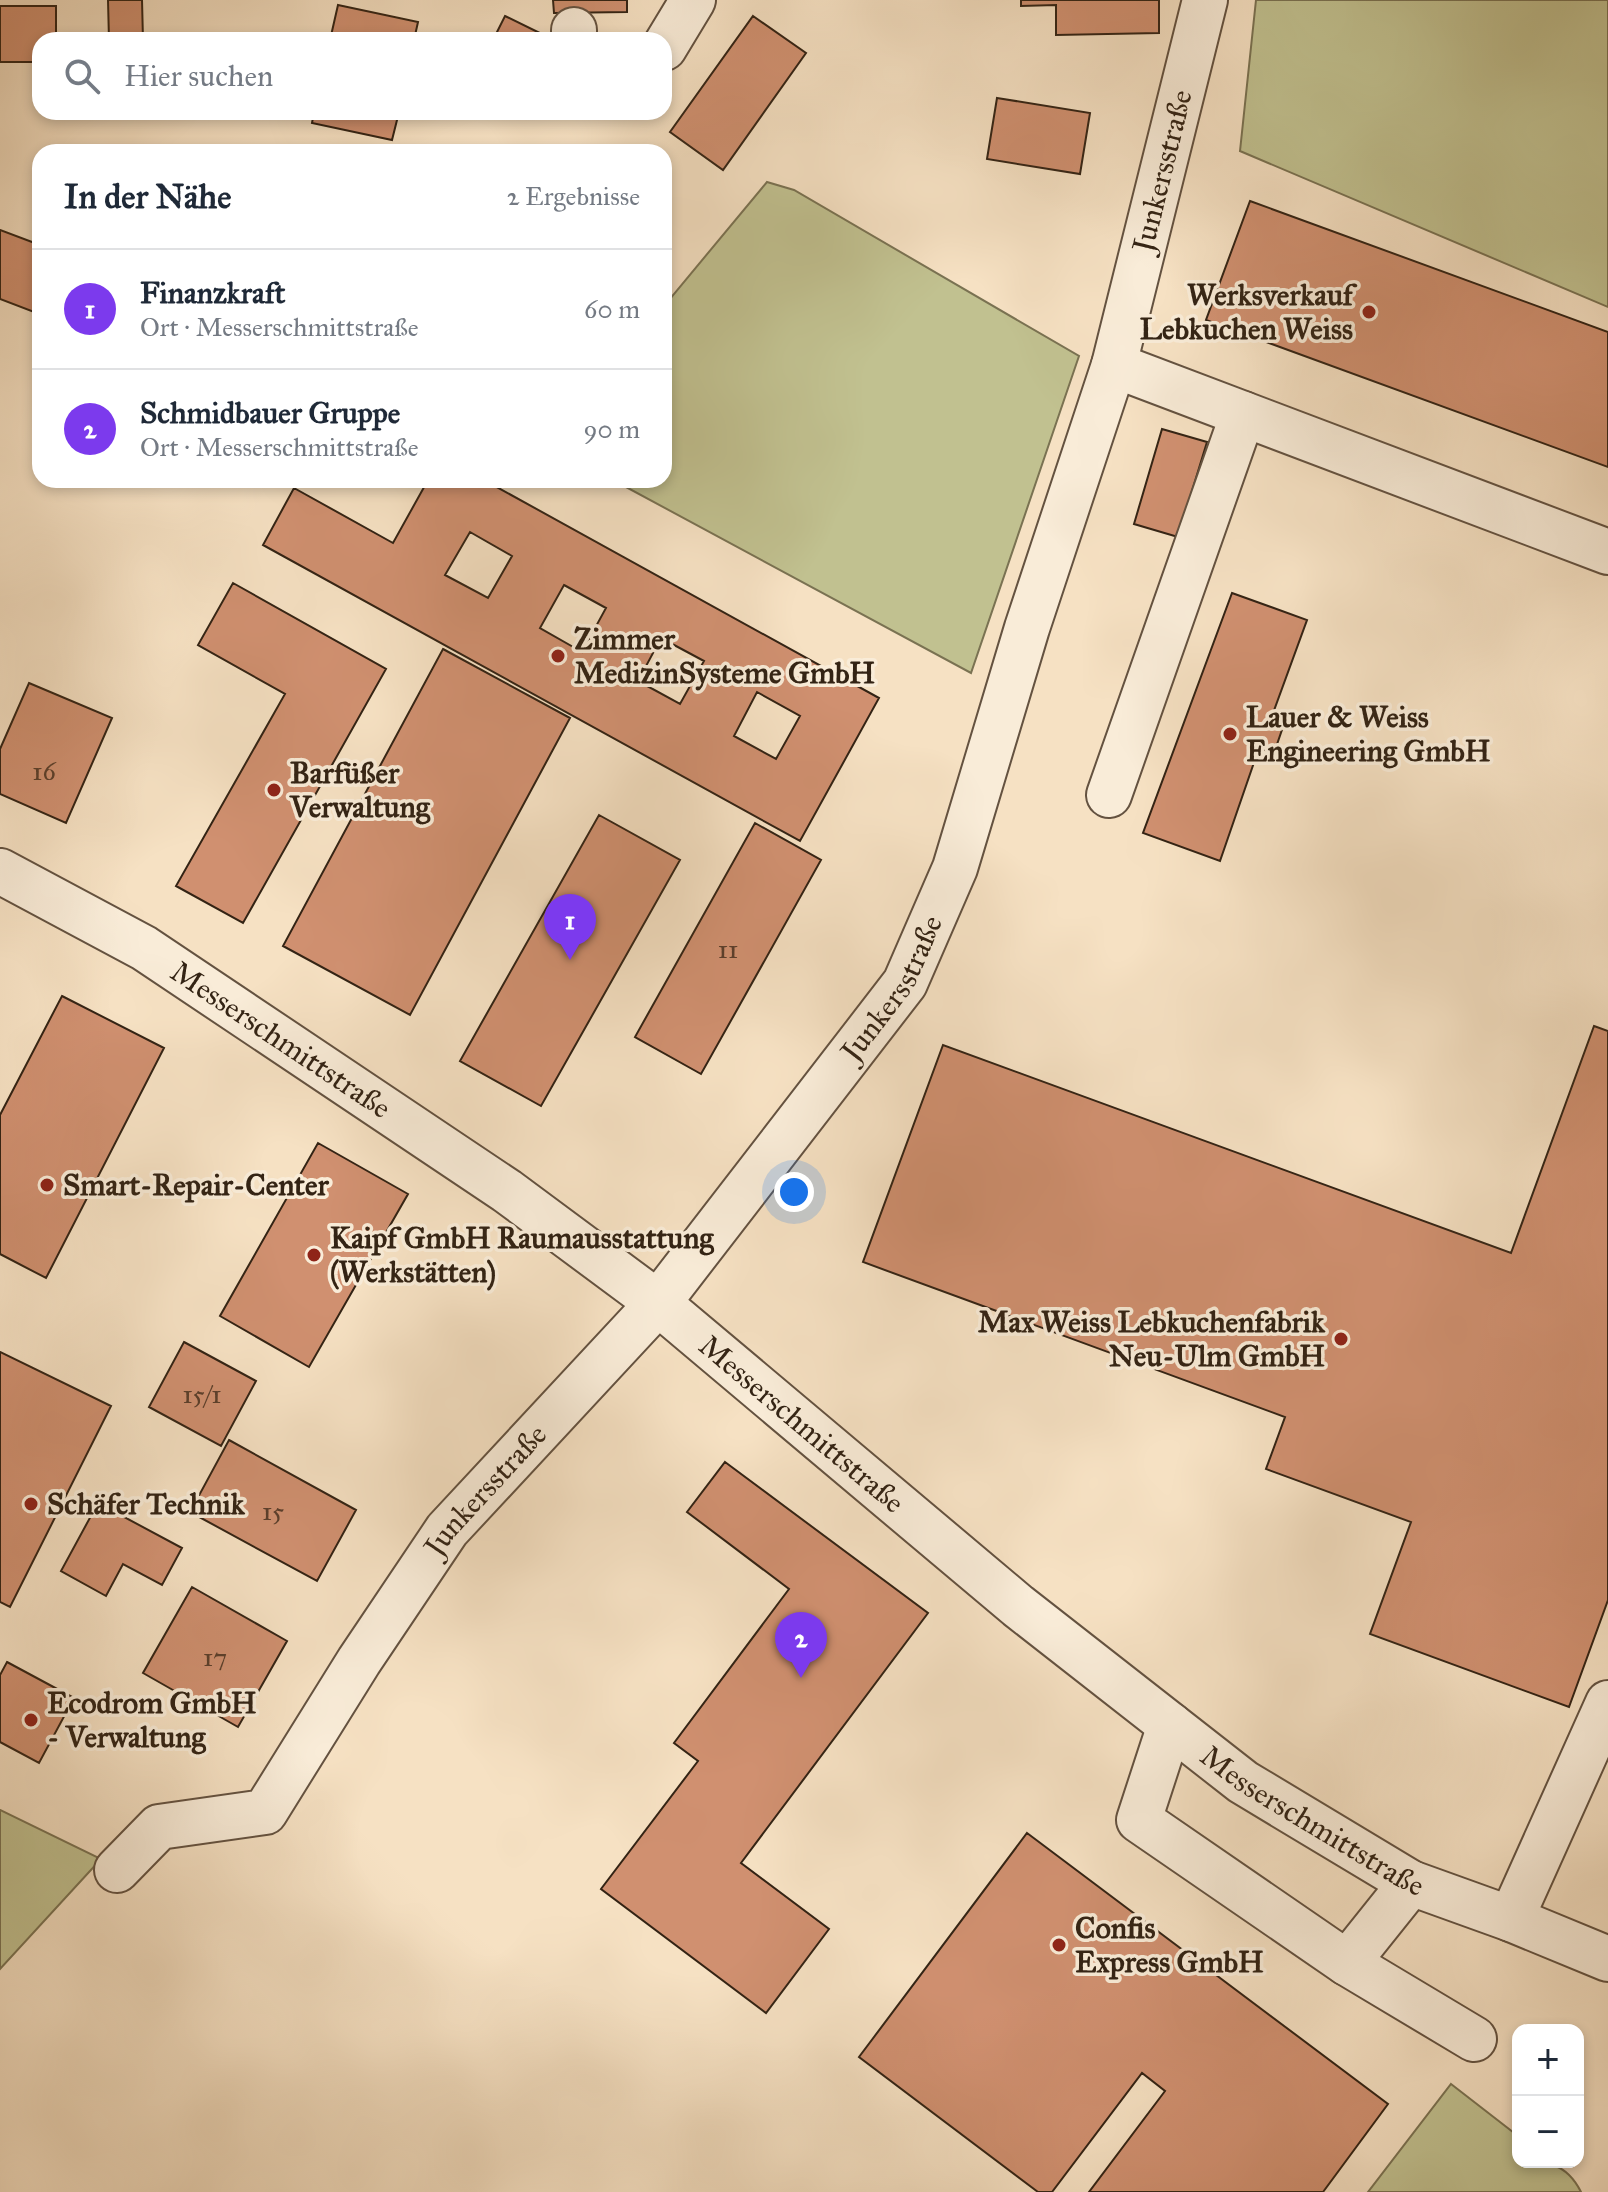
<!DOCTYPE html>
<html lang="de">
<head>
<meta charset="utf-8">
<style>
	:root { --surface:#fff; --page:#f2f2f3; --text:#1f2937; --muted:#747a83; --line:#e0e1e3; --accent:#7c3aed }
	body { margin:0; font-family:"IM FELL Great Primer",serif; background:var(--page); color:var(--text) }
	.controls { position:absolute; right:24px; bottom:24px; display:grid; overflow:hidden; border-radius:16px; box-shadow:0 4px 12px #0003 }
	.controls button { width:72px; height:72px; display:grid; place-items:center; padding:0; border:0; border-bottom:2px solid var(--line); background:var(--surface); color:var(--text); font:40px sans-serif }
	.you { position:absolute; left:794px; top:1192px; width:28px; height:28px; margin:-20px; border:6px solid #fff; border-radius:50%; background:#1a73e8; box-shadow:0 0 0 12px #1a73e833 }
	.badge { display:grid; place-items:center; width:52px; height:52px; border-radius:50%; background:var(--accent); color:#fff; font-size:26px; font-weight:700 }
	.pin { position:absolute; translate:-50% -66px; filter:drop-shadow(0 2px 4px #0008) }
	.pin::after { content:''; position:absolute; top:42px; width:28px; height:24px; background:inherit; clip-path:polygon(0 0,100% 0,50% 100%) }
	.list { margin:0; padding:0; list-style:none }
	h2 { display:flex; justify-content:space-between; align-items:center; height:104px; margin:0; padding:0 32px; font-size:34px }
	h2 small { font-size:26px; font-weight:400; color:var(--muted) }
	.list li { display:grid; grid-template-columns:52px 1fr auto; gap:24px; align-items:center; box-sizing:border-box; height:120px; padding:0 32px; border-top:2px solid var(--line) }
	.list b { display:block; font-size:30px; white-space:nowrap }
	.list p { margin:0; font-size:26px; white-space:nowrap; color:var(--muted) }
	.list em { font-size:26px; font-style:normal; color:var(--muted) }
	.icon { flex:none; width:44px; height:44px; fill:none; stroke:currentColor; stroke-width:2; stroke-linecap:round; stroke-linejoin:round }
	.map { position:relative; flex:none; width:1608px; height:2192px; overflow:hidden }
	.search { position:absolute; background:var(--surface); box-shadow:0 4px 12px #0003; left:32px; top:32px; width:640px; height:88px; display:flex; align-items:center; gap:20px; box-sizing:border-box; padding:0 28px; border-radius:24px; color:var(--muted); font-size:30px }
	.panel { position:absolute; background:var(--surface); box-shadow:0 4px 12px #0003; left:32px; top:144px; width:640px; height:344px; border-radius:24px }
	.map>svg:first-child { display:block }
	.green { fill:#c1c190; stroke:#7a7252; stroke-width:2 }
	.building { fill:#d09070; stroke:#332314; stroke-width:2; fill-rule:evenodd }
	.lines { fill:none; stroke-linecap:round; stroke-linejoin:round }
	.minor-casing { stroke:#645240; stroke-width:48 }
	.minor { stroke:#f9ecd8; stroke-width:44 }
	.poi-dot { fill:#8f2418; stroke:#f9ecd8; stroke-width:3 }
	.labels { text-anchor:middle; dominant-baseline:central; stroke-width:7; stroke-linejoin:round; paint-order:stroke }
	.number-label { font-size:26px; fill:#5a3e2b }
	.street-label { font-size:30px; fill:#332314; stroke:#f9ecd8 }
	.poi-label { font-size:30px; font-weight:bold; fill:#332314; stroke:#f9ecd8; text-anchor:start }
</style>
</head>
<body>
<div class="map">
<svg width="1608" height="2192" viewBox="0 0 1608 2192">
	<rect width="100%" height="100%" fill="#f6e1c3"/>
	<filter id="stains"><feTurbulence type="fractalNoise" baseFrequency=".0025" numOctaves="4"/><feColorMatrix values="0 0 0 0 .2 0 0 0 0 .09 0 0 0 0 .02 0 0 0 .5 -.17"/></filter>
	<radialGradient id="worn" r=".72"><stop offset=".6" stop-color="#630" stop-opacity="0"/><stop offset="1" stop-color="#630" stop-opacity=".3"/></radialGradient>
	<path class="green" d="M1256 0H1608V307L1240 151Z
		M767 182 794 190 1079 356 971 673 613 480H664V306Z
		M0 1810 101 1859 0 1969Z
		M1451 2084 1518 2136V2162C1547 2162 1566 2162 1581 2192H1368Z"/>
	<path class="building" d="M108 0H142L143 40H109Z
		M553 0H627V12L554 13Z
		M1021 0H1159V33L1056 35V5L1021 6Z
		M338 5 418 22 414 40H330Z
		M0 6H56V40H40V62H0Z
		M505 16 554 40H493Z
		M753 16 806 53 723 170 670 132Z
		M997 98 1090 113 1080 174 987 159Z
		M314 112H399L392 140 312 123Z
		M1250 201 1608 332V467L1206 320Z
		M0 230 40 245V296L34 312 0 299Z
		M1162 429 1207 442 1178 537 1134 524Z
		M428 480H484L879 698 800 841 263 545 294 488 393 543ZM470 532 512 556 488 598 445 575ZM564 585 606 608 582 652 540 628ZM661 638 704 661 680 704 638 681ZM757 692 800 716 776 759 734 736Z
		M233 583 386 669 243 923 176 886 285 694 198 645Z
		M1232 593 1307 620 1272 716 1285 721 1274 753 1259 748 1220 861 1143 833Z
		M443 649 570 718 410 1015 283 946Z
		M29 683 112 718 66 823 0 794V749Z
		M599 815 680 860 541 1106 460 1061Z
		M755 823 821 860 701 1074 635 1037Z
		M62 996 164 1048 46 1278 0 1254V1115Z
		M1594 1026 1608 1031V1600L1569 1707 1370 1634 1411 1522 1266 1469 1285 1417 863 1262 943 1045 1511 1253Z
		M318 1143 408 1194 309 1367 220 1316Z
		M184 1342 256 1381 221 1446 149 1407Z
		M0 1352 111 1406 10 1607 0 1602Z
		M229 1440 356 1510 317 1581 190 1512Z
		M725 1462 928 1613 741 1863 829 1929 766 2013 601 1889 698 1761 674 1743 789 1589 687 1512Z
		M98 1503 182 1548 162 1585 123 1564 106 1596 61 1571Z
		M192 1587 287 1641 238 1727 143 1673Z
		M7 1662 74 1698 39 1763 0 1742V1675Z
		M1027 1833 1388 2104 1323 2192H1089L1165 2091 1142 2073 1052 2192H1038L859 2057Z"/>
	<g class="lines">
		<defs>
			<g id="minor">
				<path d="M574 30V40"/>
				<path d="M664 48 693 0"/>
				<path d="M1114 365 1608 552"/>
				<path d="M1109 795 1243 414"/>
				<path id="s1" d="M0 871 144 948 507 1191 658 1303 1018 1606 1243 1782 1411 1883 1511 1919 1608 1959"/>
				<path d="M1170 1725 1139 1820 1347 1963 1411 1883"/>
				<path id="s2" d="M117 1870 159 1827 265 1812 359 1661 447 1530 658 1303 905 983 955 868 1027 628 1114 365 1205 0"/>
				<path d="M1511 1919 1608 1703"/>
				<path d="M1347 1963 1474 2039"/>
			</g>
		</defs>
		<use href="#minor" class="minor-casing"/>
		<use href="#minor" class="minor"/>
	</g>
	<g class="poi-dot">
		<circle cx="1369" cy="312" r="8"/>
		<circle cx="558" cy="656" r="8"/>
		<circle cx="1230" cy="734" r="8"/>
		<circle cx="274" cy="790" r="8"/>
		<circle cx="47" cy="1185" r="8"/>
		<circle cx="314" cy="1255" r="8"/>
		<circle cx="1341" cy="1339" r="8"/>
		<circle cx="31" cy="1504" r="8"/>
		<circle cx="31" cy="1720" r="8"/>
		<circle cx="1059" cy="1945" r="8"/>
	</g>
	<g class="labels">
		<g class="number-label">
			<text x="44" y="771">16</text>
			<text x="728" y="949">11</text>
			<text x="202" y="1394">15/1</text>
			<text x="273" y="1511">15</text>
			<text x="215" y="1657">17</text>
		</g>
		<g class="street-label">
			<text stroke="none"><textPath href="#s2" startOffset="2070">Junkersstraße</textPath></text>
			<text stroke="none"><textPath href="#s2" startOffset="1206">Junkersstraße</textPath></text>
			<text stroke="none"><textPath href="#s1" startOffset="328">Messerschmittstraße</textPath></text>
			<text stroke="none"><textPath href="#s1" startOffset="976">Messerschmittstraße</textPath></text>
			<text stroke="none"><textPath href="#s2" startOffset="558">Junkersstraße</textPath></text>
			<text stroke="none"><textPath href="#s1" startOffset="1624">Messerschmittstraße</textPath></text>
		</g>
		<g class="poi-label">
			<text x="1353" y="295" text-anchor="end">Werksverkauf<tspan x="1353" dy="34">Lebkuchen Weiss</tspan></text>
			<text x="574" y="639">Zimmer<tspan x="574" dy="34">MedizinSysteme GmbH</tspan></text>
			<text x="1246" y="717">Lauer &amp; Weiss<tspan x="1246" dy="34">Engineering GmbH</tspan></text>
			<text x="290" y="773">Barfüßer<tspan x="290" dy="34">Verwaltung</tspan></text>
			<text x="63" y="1185">Smart-Repair-Center</text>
			<text x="330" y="1238">Kaipf GmbH Raumausstattung<tspan x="330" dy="34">(Werkstätten)</tspan></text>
			<text x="1325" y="1322" text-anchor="end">Max Weiss Lebkuchenfabrik<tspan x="1325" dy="34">Neu-Ulm GmbH</tspan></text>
			<text x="47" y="1504">Schäfer Technik</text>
			<text x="47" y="1703">Ecodrom GmbH<tspan x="47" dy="34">- Verwaltung</tspan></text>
			<text x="1075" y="1928">Confis<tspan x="1075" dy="34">Express GmbH</tspan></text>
		</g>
	</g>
	<rect width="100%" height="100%" filter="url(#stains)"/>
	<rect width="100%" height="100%" fill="url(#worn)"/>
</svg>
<div class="controls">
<button>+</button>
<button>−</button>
</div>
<div class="you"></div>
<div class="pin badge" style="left:570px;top:960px">1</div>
<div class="pin badge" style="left:801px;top:1678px">2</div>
<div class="search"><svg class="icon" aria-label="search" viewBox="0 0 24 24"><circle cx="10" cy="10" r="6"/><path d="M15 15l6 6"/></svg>Hier suchen</div>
<section class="panel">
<h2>In der Nähe<small>2 Ergebnisse</small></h2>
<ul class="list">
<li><span class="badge">1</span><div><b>Finanzkraft</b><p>Ort · Messerschmittstraße</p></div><em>60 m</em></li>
<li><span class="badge">2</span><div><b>Schmidbauer Gruppe</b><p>Ort · Messerschmittstraße</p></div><em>90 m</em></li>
</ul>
</section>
</div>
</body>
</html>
